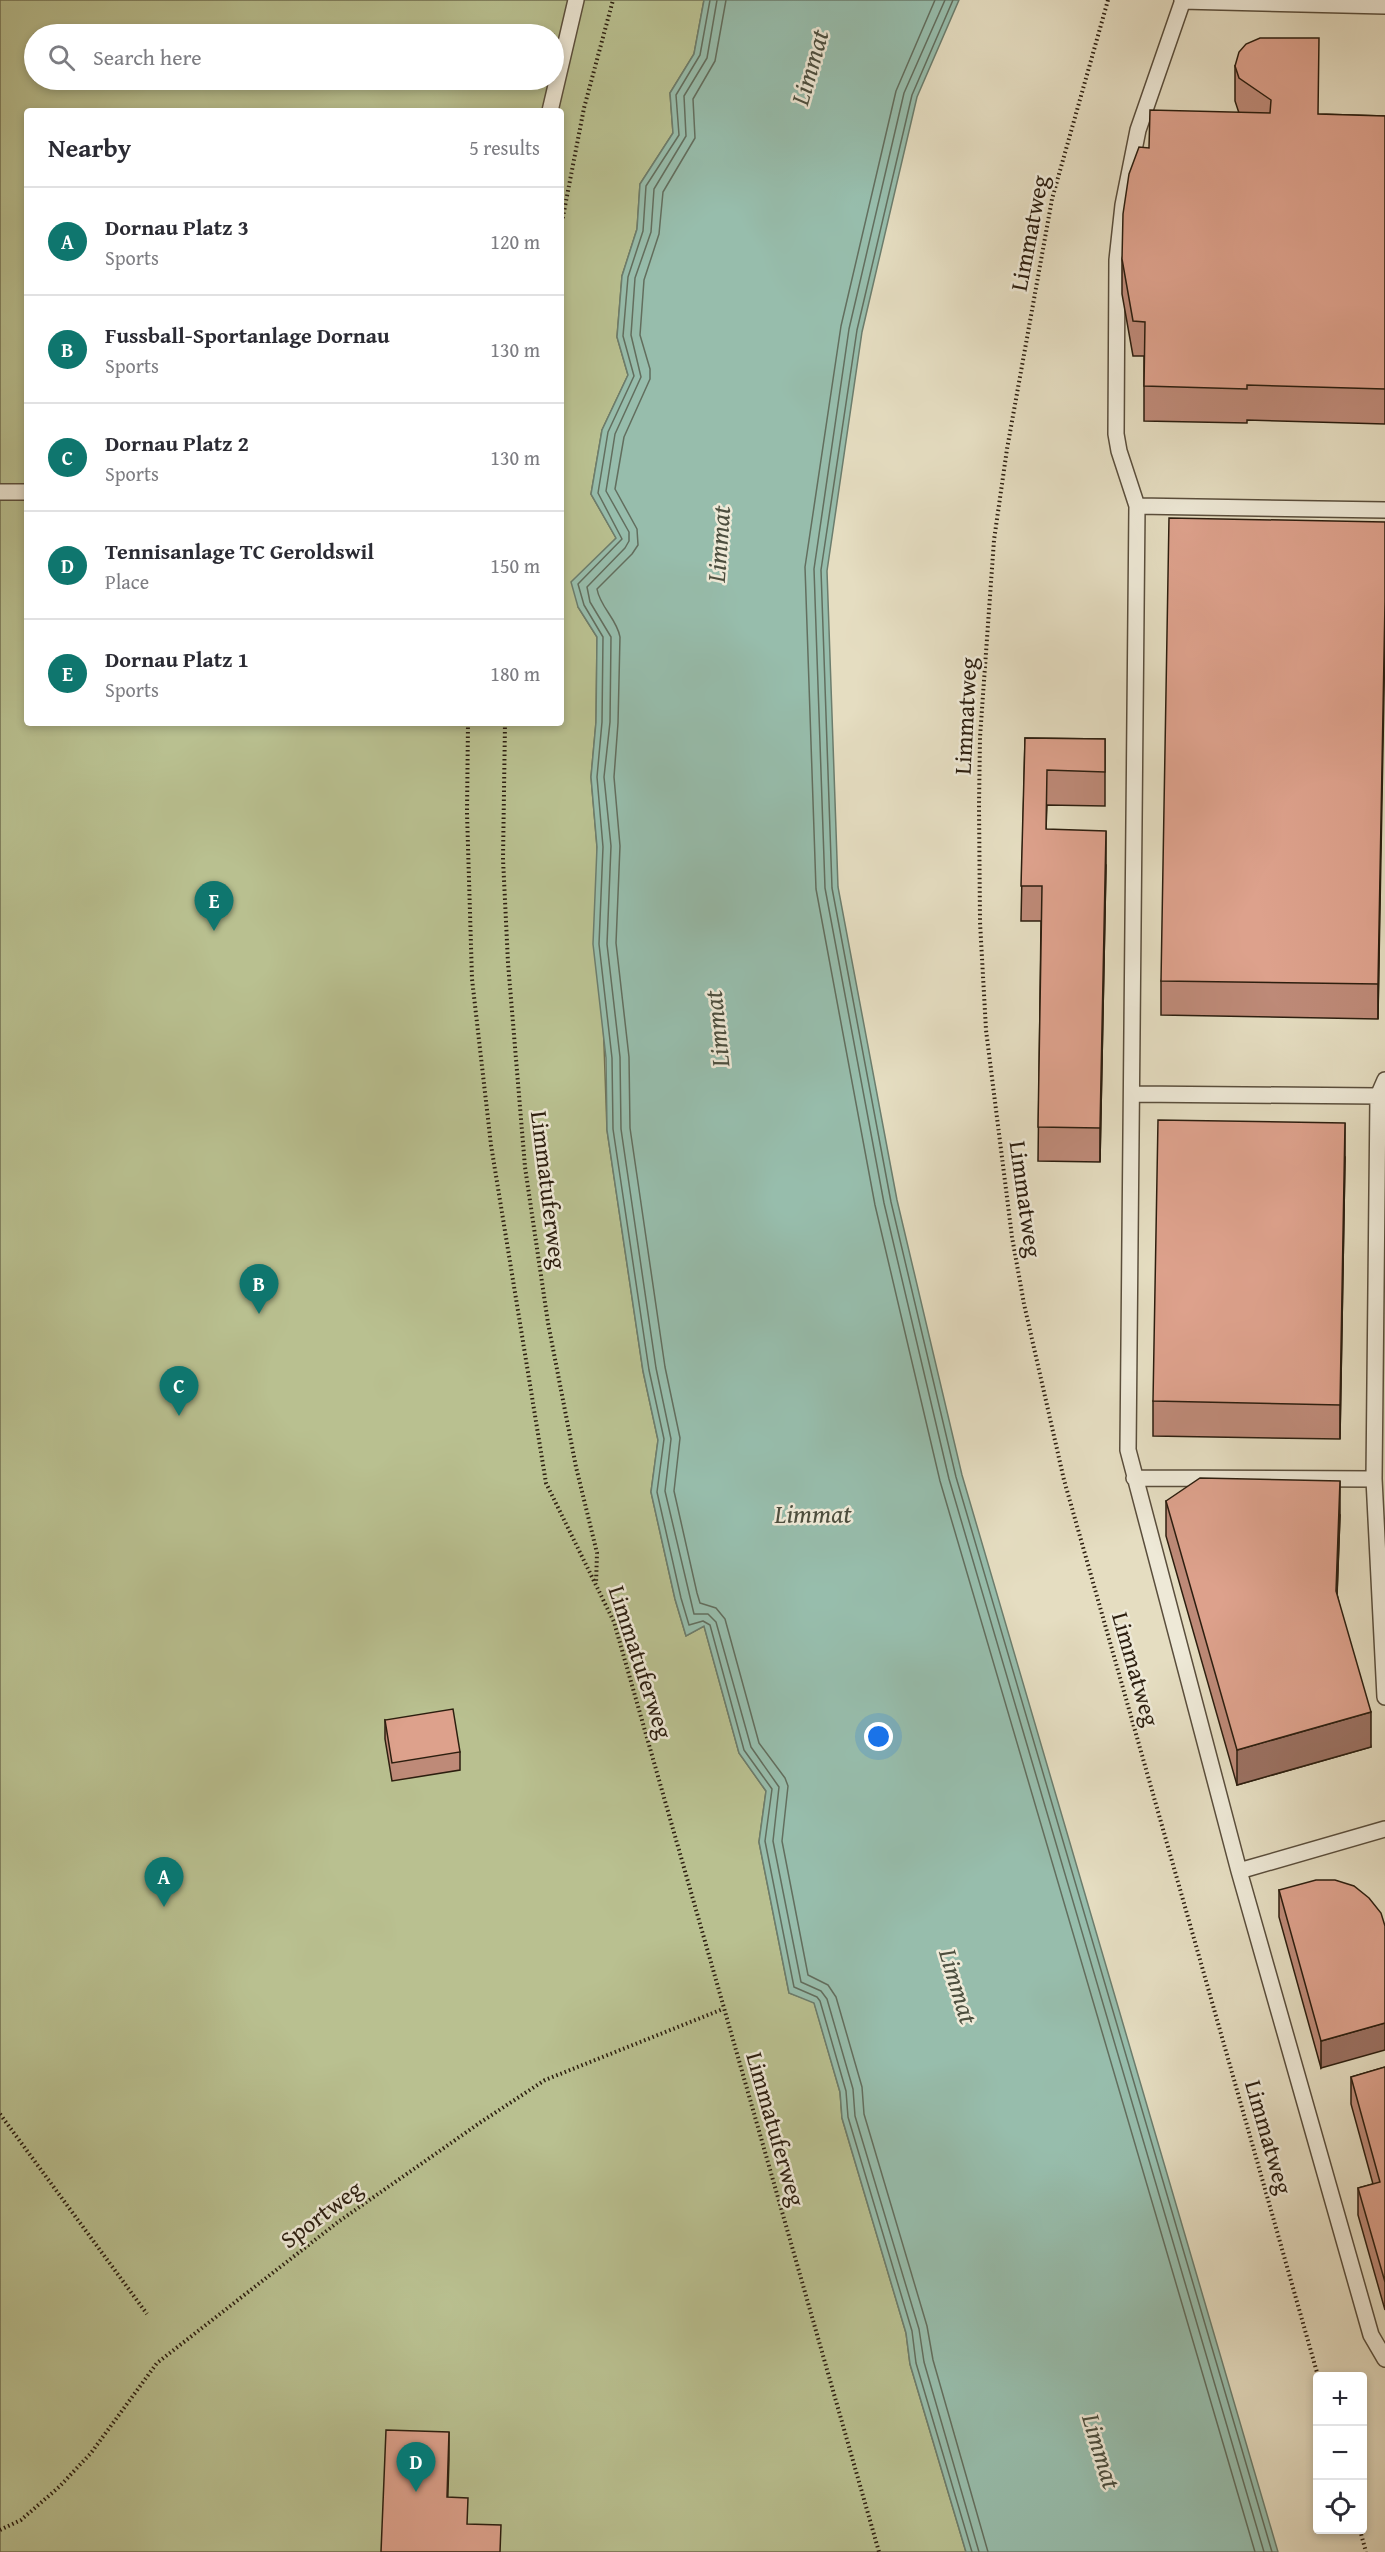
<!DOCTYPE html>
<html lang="en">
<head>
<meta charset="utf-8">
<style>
	:root { --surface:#fff; --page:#f7f7f7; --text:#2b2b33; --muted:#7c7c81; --line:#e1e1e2; --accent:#0f766e }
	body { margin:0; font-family:"Gentium Book Plus",serif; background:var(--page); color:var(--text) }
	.controls { position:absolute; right:18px; bottom:18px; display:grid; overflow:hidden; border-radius:6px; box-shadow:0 3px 9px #0003 }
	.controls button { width:54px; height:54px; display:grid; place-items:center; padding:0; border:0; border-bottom:2px solid var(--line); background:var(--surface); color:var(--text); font:30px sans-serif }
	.you { position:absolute; left:879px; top:1737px; width:21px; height:21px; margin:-15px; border:4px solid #fff; border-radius:50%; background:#1a73e8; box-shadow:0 0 0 9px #1a73e833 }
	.badge { display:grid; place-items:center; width:39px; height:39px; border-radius:50%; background:var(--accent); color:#fff; font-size:20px; font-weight:700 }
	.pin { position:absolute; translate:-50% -50px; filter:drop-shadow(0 2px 3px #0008) }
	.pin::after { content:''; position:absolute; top:32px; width:21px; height:18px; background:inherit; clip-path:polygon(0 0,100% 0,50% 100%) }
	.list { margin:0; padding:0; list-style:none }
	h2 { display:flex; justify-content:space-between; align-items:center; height:78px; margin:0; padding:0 24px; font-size:26px }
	h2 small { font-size:20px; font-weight:400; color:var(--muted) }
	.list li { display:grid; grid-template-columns:39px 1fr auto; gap:18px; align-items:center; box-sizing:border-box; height:108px; padding:0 24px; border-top:2px solid var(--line) }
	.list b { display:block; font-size:22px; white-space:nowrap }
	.list p { margin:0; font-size:20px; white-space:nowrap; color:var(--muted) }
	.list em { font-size:20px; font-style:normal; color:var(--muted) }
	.icon { flex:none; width:33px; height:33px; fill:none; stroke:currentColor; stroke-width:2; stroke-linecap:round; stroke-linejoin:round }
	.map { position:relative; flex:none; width:1385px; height:2552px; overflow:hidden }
	.search { position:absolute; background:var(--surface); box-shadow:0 3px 9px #0003; left:24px; top:24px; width:540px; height:66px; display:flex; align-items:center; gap:15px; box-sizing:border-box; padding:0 21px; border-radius:33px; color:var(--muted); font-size:22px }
	.panel { position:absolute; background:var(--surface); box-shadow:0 3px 9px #0003; left:24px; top:108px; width:540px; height:618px; border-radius:6px }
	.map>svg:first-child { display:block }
	.green { fill:#b9c090; stroke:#726f50; stroke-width:1.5; fill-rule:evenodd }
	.water { fill:#97bdac; stroke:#6c7d6d; stroke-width:1.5 }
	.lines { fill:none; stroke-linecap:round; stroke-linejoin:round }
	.shore { stroke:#626e5e; stroke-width:1.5 }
	.service-casing { stroke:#5a4e3c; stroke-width:18 }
	.path { stroke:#2c1e0f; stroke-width:4; stroke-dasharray:1.5 3; stroke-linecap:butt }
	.service { stroke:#eee9d7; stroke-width:15 }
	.wall { fill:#be8a78; stroke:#2c1e0f; stroke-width:1.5 }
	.shaded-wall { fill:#9b7162; stroke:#2c1e0f; stroke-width:1.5 }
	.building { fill:#dda18c; stroke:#2c1e0f; stroke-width:1.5 }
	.labels { text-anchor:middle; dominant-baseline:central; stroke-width:5; stroke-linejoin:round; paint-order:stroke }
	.street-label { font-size:24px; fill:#2c1e0f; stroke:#eee9d7 }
	.water-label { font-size:26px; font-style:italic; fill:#4c4e3e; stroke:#eee9d7 }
</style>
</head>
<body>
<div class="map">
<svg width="1385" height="2552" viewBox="0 0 1385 2552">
	<rect width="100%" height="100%" fill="#e5ddc1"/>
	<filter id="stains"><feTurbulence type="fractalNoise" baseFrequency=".00333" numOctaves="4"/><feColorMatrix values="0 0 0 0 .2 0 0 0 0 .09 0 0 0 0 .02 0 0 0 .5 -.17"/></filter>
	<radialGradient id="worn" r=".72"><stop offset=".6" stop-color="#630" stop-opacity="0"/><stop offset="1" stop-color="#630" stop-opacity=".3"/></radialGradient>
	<path class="green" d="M0 0H704L694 54 670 93 673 133 640 184 637 229 622 276 617 337 628 375 602 430 591 494 616 538 578 607 597 637 596 722 591 777 597 847 607 1130 643 1371 658 1440 651 1492 675 1599 686 1636 704 1626 739 1753 766 1791 759 1842 789 1993 814 2002 840 2092 842 2118 906 2333 910 2364 966 2552H0ZM34 34H554V80H34ZM27 111H561V723H27Z"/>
	<path class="water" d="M704 0H959L917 97 862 332 827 571 838 887 897 1200 962 1475 1278 2552H966L910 2364 906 2333 842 2118 840 2092 814 2003 789 1993 759 1842 766 1791 739 1753 704 1626 686 1636 675 1599 651 1492 658 1440 643 1371 607 1130 606 1058 593 944 597 847 591 777 596 722 597 637 578 607 571 582 616 538 591 494 602 430 628 375 617 337 622 276 637 229 640 184 673 133 670 93 694 54Z"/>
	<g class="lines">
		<path class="shore" d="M710 0 700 55 676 95 679 135 646 186 643 231 628 277 623 336 634 376 608 432 598 493 622 539 578 584 584 605 603 637 602 722 597 777 603 847 599 944 612 1058 613 1129 649 1370 664 1439 657 1492 681 1598 689 1625 703 1621 710 1625 744 1750 772 1789 765 1841 794 1987 817 1997 820 2001 846 2091 848 2117 912 2331 916 2363 972 2552
			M717 0 707 58 684 96 686 136 654 189 651 232 635 278 631 335 641 377 615 434 606 491 629 532V541L625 548 587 587 590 602 611 637 610 722 604 777 611 846 607 944 620 1057 621 1129 656 1368 671 1439 665 1491 694 1614H708L716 1622 751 1747 779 1787 773 1841 801 1982 821 1991 827 1999 853 2089 855 2116 919 2329 924 2362 979 2552
			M726 0 715 61 693 99 695 138 663 192 659 234 644 280 640 335 650 369V379L624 437 615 489 637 529 638 545 632 554 597 589C600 607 617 619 620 637L618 723 614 777 620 846 616 943 629 1057 630 1128 665 1367 680 1438 674 1491 697 1593 700 1603 716 1608 725 1619 759 1743 785 1778 788 1786 782 1841 808 1975 828 1985 836 1997 862 2087 864 2114 927 2326 933 2360 988 2552
			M935 0 896 91 841 326 805 567 816 889 875 1205 940 1481 1255 2552
			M945 0 904 93 849 329 814 569 825 888 884 1203 949 1479 1264 2552
			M953 0 912 95 857 330 821 570 832 888 891 1202 956 1477 1272 2552"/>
		<defs>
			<path id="service" d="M1183 0 1138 130 1123 205 1117 260 1116 434 1119 451 1137 506 1128 1450 1239 1871 1371 2335 1385 2359
				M1182 1 1385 6
				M550 111 576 0
				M0 492H27
				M1137 506 1385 510
				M1385 1080 1378 1096 1374 1479 1385 1697
				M1133 1094 1378 1096
				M1134 1478 1374 1479
				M1239 1871 1385 1829"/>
		</defs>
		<use href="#service" class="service-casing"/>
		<path class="path" d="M1108 0 1052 199 1007 449 994 540 980 737 979 805 980 922 986 1030 1012 1237 1024 1304 1064 1480 1318 2376
			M561 227 584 108 613 0
			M468 723 467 813 472 979 491 1145 546 1483 614 1622 879 2552
			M505 723 503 859 508 963 525 1167 548 1323 576 1467 597 1553 596 1584
			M0 2114 147 2314
			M0 2530 21 2520 59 2487 91 2453 157 2363 338 2222 481 2122 545 2080 723 2009
			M1360 2530 1366 2552"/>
		<use href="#service" class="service"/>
	</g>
	<path class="wall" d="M1235 66 1318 114 1385 116V424L1247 420V423L1144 421V356H1133L1122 294V259L1149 148 1239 113 1235 101Z
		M1385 522 1378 1019 1161 1015V981Z
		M1025 738 1105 739V806L1047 805 1046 829 1106 865 1100 1162 1038 1161 1041 921H1021Z
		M1345 1158 1340 1439 1153 1436V1401Z
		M1166 1501 1340 1515 1337 1594 1371 1747 1237 1785 1166 1536Z
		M385 1720 460 1752V1770L392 1781 385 1739Z
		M1279 1890 1385 1926 1321 2068 1279 1917Z
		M1385 2067V2310L1358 2215V2188L1373 2184 1351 2104V2077Z"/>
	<path class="shaded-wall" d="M1385 602V637L1378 1019V984Z
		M1106 831V865L1100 1162V1128Z
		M1345 1123V1158L1340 1439V1405Z
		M1340 1481V1515L1336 1625V1591Z
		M1371 1712V1747L1237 1785V1750Z
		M1385 2023V2050L1321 2068V2041Z
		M449 2432V2459L447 2524V2497Z"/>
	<path class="building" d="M1260 38H1319L1318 114 1385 116V389L1247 385V389L1144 386 1145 322 1133 321 1122 259 1123 214 1129 174 1139 147 1149 148 1150 110 1270 113 1271 100 1239 78 1235 66 1239 52 1246 44Z
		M1169 518 1385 522V602L1378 984 1161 981Z
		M1025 738 1105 739V772L1047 770 1046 829 1106 831 1100 1128 1038 1127 1042 886H1021Z
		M1158 1120 1345 1123 1340 1405 1153 1401Z
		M1200 1478 1340 1481 1336 1591 1371 1712 1237 1750 1166 1501Z
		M453 1709 460 1752 392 1763 385 1720Z
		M1316 1880H1335L1354 1886 1369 1898 1381 1913 1385 1926V2023L1321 2041 1279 1890Z
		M1385 2067V2282L1358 2188 1380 2182 1351 2077Z
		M386 2430 449 2432 447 2497 468 2498 467 2524 501 2525 500 2552H381Z"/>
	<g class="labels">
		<g class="street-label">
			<text transform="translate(1029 233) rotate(-79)">Limmatweg</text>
			<text transform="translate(965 716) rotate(-87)">Limmatweg</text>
			<text transform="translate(549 1190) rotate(83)">Limmatuferweg</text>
			<text transform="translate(1026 1199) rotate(82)">Limmatweg</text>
			<text transform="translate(641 1662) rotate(72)">Limmatuferweg</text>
			<text transform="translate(1136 1669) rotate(74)">Limmatweg</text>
			<text transform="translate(776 2129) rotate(74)">Limmatuferweg</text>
			<text transform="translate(1269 2137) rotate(74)">Limmatweg</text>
			<text transform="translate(321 2214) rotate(-37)">Sportweg</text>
		</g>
		<g class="water-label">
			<text transform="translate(809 67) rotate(-74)">Limmat</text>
			<text transform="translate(718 544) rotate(-86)">Limmat</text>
			<text transform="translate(716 1029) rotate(-96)">Limmat</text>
			<text x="813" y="1513">Limmat</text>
			<text transform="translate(959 1986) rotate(73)">Limmat</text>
			<text transform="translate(1102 2451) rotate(73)">Limmat</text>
		</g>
	</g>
	<rect width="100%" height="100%" filter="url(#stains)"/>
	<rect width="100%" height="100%" fill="url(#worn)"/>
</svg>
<div class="controls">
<button>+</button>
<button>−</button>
<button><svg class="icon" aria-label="locate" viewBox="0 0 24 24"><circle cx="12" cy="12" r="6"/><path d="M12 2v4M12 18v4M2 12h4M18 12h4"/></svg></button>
</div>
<div class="you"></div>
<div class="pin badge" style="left:164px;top:1907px">A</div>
<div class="pin badge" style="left:259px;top:1314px">B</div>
<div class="pin badge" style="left:179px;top:1416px">C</div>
<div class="pin badge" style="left:416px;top:2492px">D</div>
<div class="pin badge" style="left:214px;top:931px">E</div>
<div class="search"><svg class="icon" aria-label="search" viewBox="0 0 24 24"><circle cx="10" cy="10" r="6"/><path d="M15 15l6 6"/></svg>Search here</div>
<section class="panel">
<h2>Nearby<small>5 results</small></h2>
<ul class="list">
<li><span class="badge">A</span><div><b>Dornau Platz 3</b><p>Sports</p></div><em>120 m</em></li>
<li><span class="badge">B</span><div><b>Fussball-Sportanlage Dornau</b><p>Sports</p></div><em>130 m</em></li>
<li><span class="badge">C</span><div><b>Dornau Platz 2</b><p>Sports</p></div><em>130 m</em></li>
<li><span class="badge">D</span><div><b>Tennisanlage TC Geroldswil</b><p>Place</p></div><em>150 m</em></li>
<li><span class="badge">E</span><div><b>Dornau Platz 1</b><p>Sports</p></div><em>180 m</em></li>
</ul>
</section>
</div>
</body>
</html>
